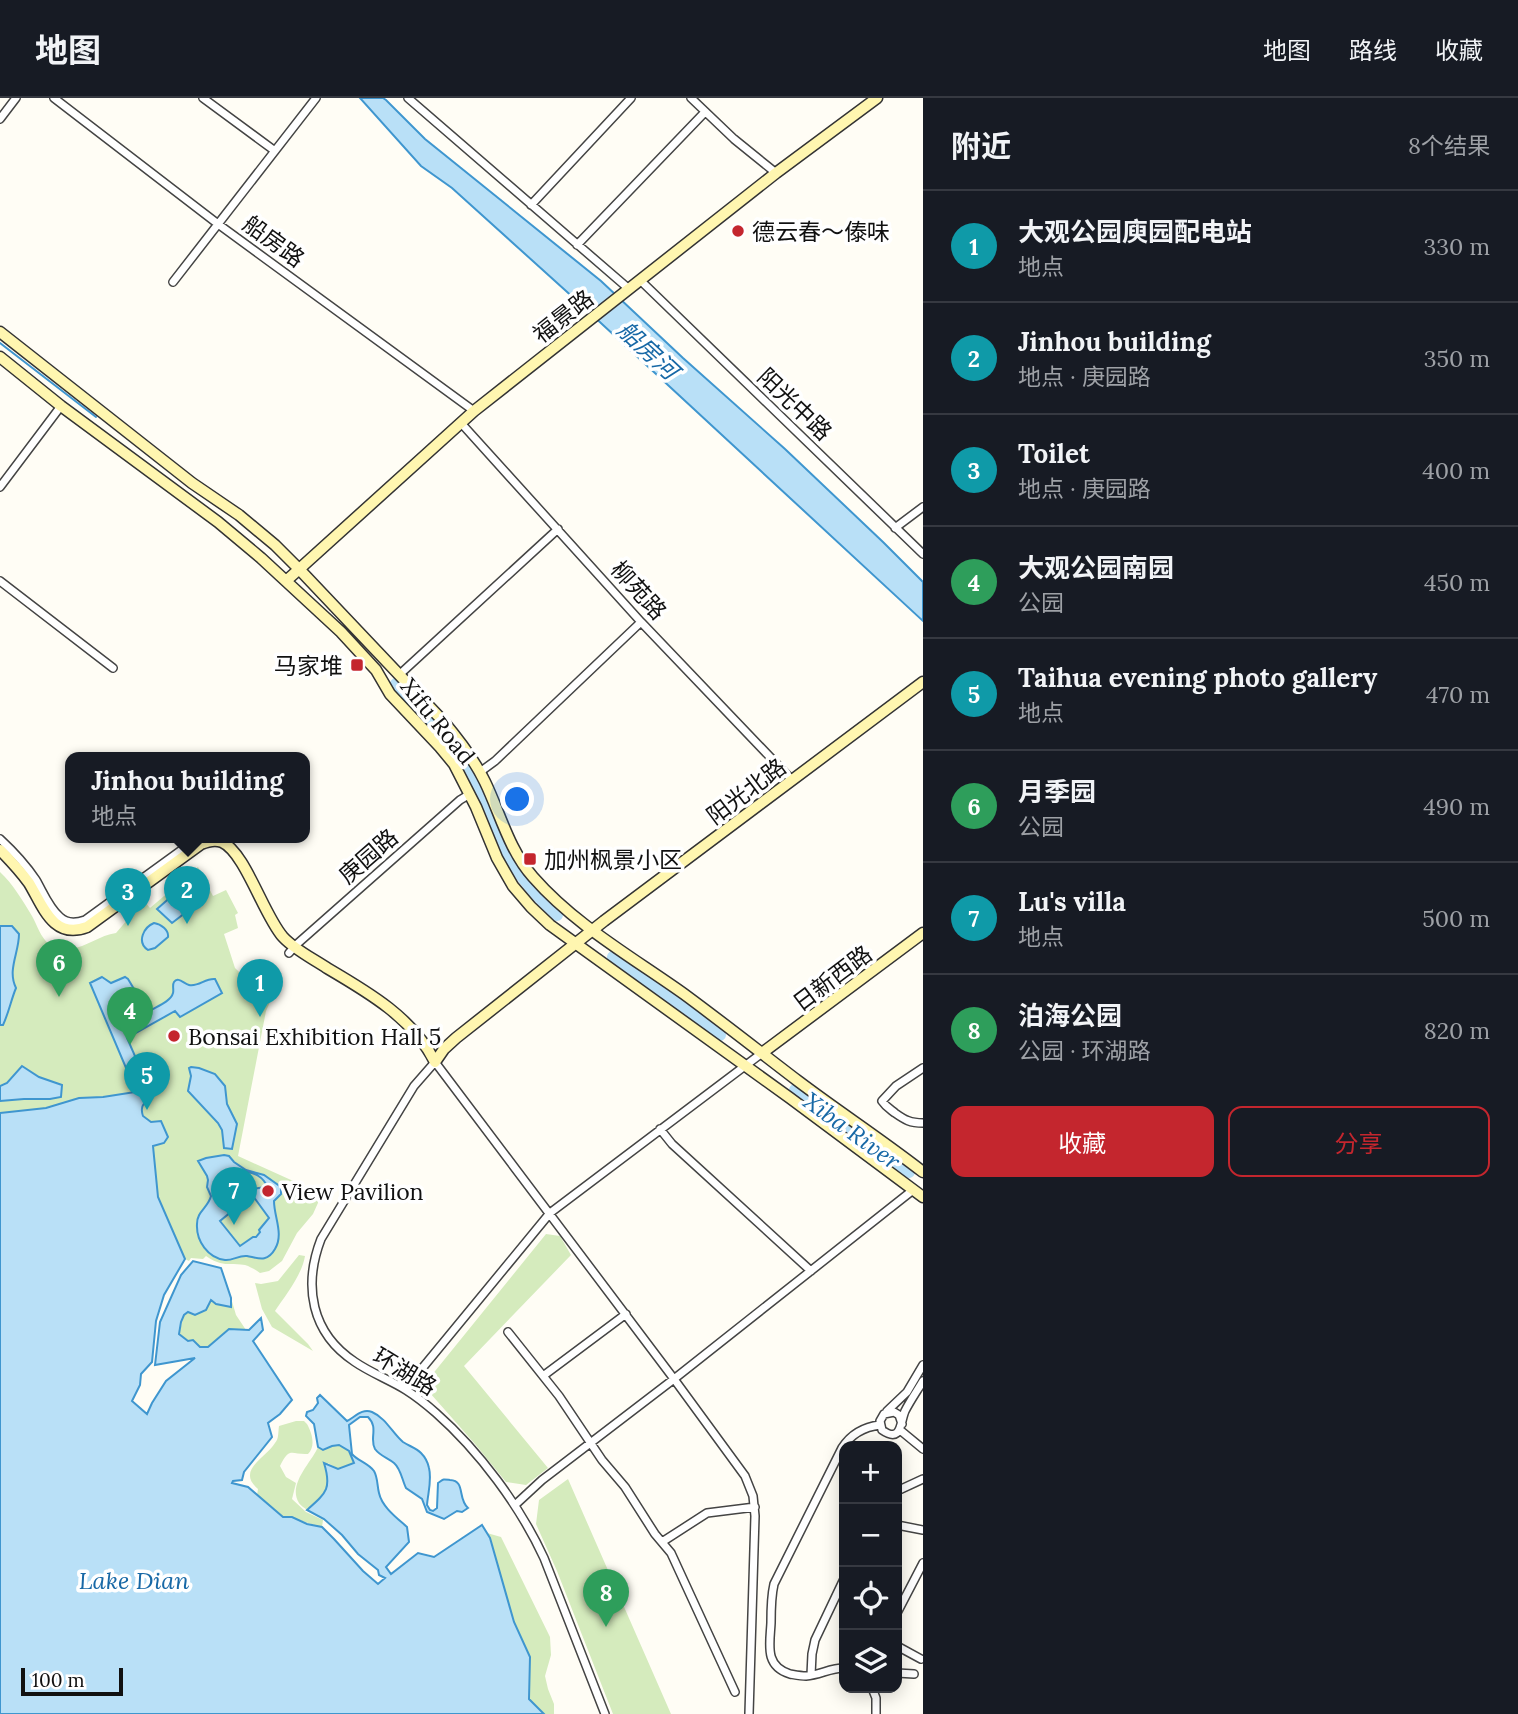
<!DOCTYPE html>
<html lang="zh">
<head>
<meta charset="utf-8">
<style>
	:root { --surface:#171b24; --page:#20242c; --text:#f1f3f6; --muted:#9ea1a6; --line:#363941; --accent:#c4262e }
	body { margin:0; font-family:Lora,"Noto Sans SC",serif; background:var(--page); color:var(--text) }
	.controls { position:absolute; right:21px; bottom:21px; display:grid; overflow:hidden; border-radius:14px; box-shadow:0 4px 18px #0003 }
	.controls button { width:63px; height:63px; display:grid; place-items:center; padding:0; border:0; border-bottom:2px solid var(--line); background:var(--surface); color:var(--text); font:35px sans-serif }
	.scale { position:absolute; left:21px; bottom:18px; width:102px; box-sizing:border-box; padding-left:7px; border:4px solid #111; border-top:0; font-size:19px; line-height:24px; white-space:nowrap; color:#111; -webkit-text-stroke:5px #fff; paint-order:stroke }
	.you { position:absolute; left:518px; top:702px; width:24px; height:24px; margin:-18px; border:5px solid #fff; border-radius:50%; background:#1a73e8; box-shadow:0 0 0 10px #1a73e833 }
	.badge { display:grid; place-items:center; width:46px; height:46px; border-radius:50%; background:var(--accent); color:#fff; font-size:23px; font-weight:700 }
	.pin { position:absolute; translate:-50% -58px; filter:drop-shadow(0 2px 4px #0008) }
	.pin::after { content:''; position:absolute; top:37px; width:24px; height:21px; background:inherit; clip-path:polygon(0 0,100% 0,50% 100%) }
	.popup { position:absolute; left:65px; top:654px; width:245px; height:91px; box-sizing:border-box; display:grid; place-content:center; border-radius:14px; background:var(--surface); filter:drop-shadow(0 2px 5px #0005); font-size:23px; white-space:nowrap; color:var(--muted) }
	.popup b { font-size:26px; color:var(--text) }
	.popup::after { content:''; position:absolute; left:50%; top:100%; margin-left:-14px; border:14px solid transparent; border-top-color:var(--surface) }
	.list { margin:0; padding:0; list-style:none }
	h2 { display:flex; justify-content:space-between; align-items:center; height:91px; margin:0; padding:0 28px; font-size:30px }
	h2 small { font-size:23px; font-weight:400; color:var(--muted) }
	.list li { display:grid; grid-template-columns:46px 1fr auto; gap:21px; align-items:center; box-sizing:border-box; height:112px; padding:0 28px; border-top:2px solid var(--line) }
	.list b { display:block; font-size:26px; white-space:nowrap }
	.list p { margin:0; font-size:23px; white-space:nowrap; color:var(--muted) }
	.list em { font-size:23px; font-style:normal; color:var(--muted) }
	.actions { display:flex; gap:14px; padding:21px 28px }
	.actions a { flex:1; padding:16px 0; border:2px solid var(--accent); border-radius:14px; text-align:center; font-size:24px; color:var(--accent) }
	.actions .main { background:var(--accent); color:#fff }
	.icon { flex:none; width:38px; height:38px; fill:none; stroke:currentColor; stroke-width:2; stroke-linecap:round; stroke-linejoin:round }
	.map { position:relative; flex:none; width:923px; height:1616px; overflow:hidden }
	header { display:flex; align-items:center; gap:42px; box-sizing:border-box; height:98px; padding:0 35px; background:var(--surface); border-bottom:2px solid var(--line) }
	header strong { font-size:33px }
	nav { display:flex; gap:38px; margin-inline-start:auto; font-size:24px }
	main { display:flex }
	aside { flex:1; background:var(--surface) }
	.map>svg:first-child { display:block }
	.green { fill:#d5ebbd }
	.water { fill:#b9e0f7; stroke:#3f96cf; stroke-width:2; fill-rule:evenodd }
	.lines { fill:none; stroke-linecap:round; stroke-linejoin:round }
	.stream { stroke:#3f96cf; stroke-width:2 }
	.river { stroke:#b9e0f7; stroke-width:12 }
	.street-casing { stroke:#444; stroke-width:10 }
	.secondary-casing { stroke:#333; stroke-width:13 }
	.street { stroke:#fff; stroke-width:7 }
	.secondary { stroke:#fff6b0; stroke-width:10 }
	.poi-dot { fill:#c4262e; stroke:#fff; stroke-width:2.5 }
	.labels { text-anchor:middle; dominant-baseline:central; stroke-width:7; stroke-linejoin:round; paint-order:stroke }
	.poi-label { font-size:23px; fill:#111; stroke:#fff; text-anchor:start }
	.street-label { font-size:23px; fill:#111; stroke:#fff }
	.water-label { font-size:24px; font-style:italic; fill:#1768a6; stroke:#fff }
</style>
</head>
<body>
<header>
<strong>地图</strong>
<nav><a>地图</a><a>路线</a><a>收藏</a></nav>
</header>
<main>
<div class="map">
<svg width="923" height="1616" viewBox="0 0 923 1616">
	<rect width="100%" height="100%" fill="#fffdf5"/>
	<path class="green" d="M198 769 213 798 226 792 238 815 235 817 238 830 224 836 235 870 270 904 266 913 238 1058 322 1096 313 1116 297 1135 282 1163 269 1173 260 1175C256 1172 251 1169 245 1167 227 1164 224 1170 206 1158L203 1161 191 1160 189 1163 185 1161 158 1099 153 1048 161 1023C148 1026 139 1019 144 1005L103 999 79 1000 46 1010 0 1015V774C13 786 23 803 32 818 37 827 41 840 49 846 55 851 63 852 70 851 87 849 100 837 116 835L134 814 145 804 150 810Z
		M546 1136 560 1138 571 1157 464 1268 548 1370 526 1387 506 1384 475 1346 430 1295 427 1283Z
		M299 1157 305 1158C302 1177 285 1198 275 1213L308 1246 313 1253 272 1229 262 1211 255 1185 261 1186 278 1183Z
		M231 1200 236 1217 246 1232 229 1231 208 1249H200L193 1242 188 1243 179 1236 184 1217 212 1201 231 1208Z
		M296 1323H304L307 1326C312 1335 316 1348 308 1356 291 1357 290 1348 280 1368L286 1379 296 1385 292 1401 306 1414 323 1422 322 1429C308 1426 296 1419 283 1419L257 1397 258 1391C236 1372 265 1361 275 1345 279 1341 278 1334 279 1328Z
		M339 1347 349 1353 354 1366 338 1371 328 1365C328 1392 327 1394 307 1412 307 1412 299 1406 299 1405 287 1386 312 1364 318 1349L323 1352 332 1348Z
		M568 1381 671 1616H613L557 1473 536 1426 539 1402Z
		M487 1435 501 1439 550 1539 551 1557 545 1578 548 1591 554 1606V1616H544L529 1601 530 1559 514 1524 490 1441Z"/>
	<path class="water" d="M360 0H383L386 2 425 41 601 183 683 260 785 351 883 444 923 484V523L576 202 452 90 421 68Z
		M173 797 185 815 172 825 157 811Z
		M154 825C161 826 169 832 168 839L155 850 148 852C136 844 144 829 154 825Z
		M0 828H12L19 836C19 855 7 872 16 890 11 902 9 914 3 927H0Z
		M102 879 111 885 125 879 128 881 143 906 148 912H151C158 908 171 903 173 895 174 892 172 887 174 884 178 878 184 886 189 887 199 889 205 880 215 881L222 895 180 919 175 913 127 940 138 965 142 966 153 960 157 967 134 979 129 977 90 885Z
		M22 968 39 979 62 987 61 999 50 1001H24L0 1003V988L7 985Z
		M191 969 199 970 215 976 225 988 227 1006 237 1026 232 1051 224 1050 222 1032 218 1025 188 993 191 978 189 970Z
		M135 994 145 995 150 1001C143 1005 140 1009 143 1018L151 1024 161 1023 168 1039 164 1045 153 1048 158 1099 185 1161 164 1197 156 1223 152 1264 141 1276 140 1287 132 1303 147 1316 152 1305 166 1283 195 1260 155 1267 160 1224 181 1177 193 1163 221 1170 231 1200V1209L216 1206 211 1202 206 1212 195 1217 188 1214 184 1217 181 1224 179 1236 188 1243 193 1242 200 1249H208L229 1231 249 1232 261 1220 263 1232 253 1243 292 1302 280 1316 268 1325 272 1339 244 1374 242 1382 233 1383 232 1385 248 1389 283 1419H292L307 1426 322 1429 334 1441 363 1473 378 1486 385 1480 379 1477 378 1472 358 1456 342 1437 324 1421 307 1412C326 1395 332 1391 324 1365L338 1371 354 1365 349 1353 339 1347 332 1348 323 1352 318 1349 314 1326 306 1318 307 1314 313 1312 318 1305 317 1300 320 1297 347 1323C355 1319 362 1310 372 1314 386 1320 393 1336 403 1344 409 1348 416 1350 421 1355 425 1359 428 1365 429 1370 432 1382 428 1395 427 1407L430 1412 433 1413 437 1410 438 1385C444 1381 442 1381 450 1382 466 1383 457 1400 468 1410L462 1414 457 1413 444 1421 427 1414 422 1401 406 1390C402 1382 401 1371 394 1365 388 1360 380 1358 375 1351 369 1340 379 1330 368 1319H360L349 1327 352 1356C358 1363 368 1365 374 1373 378 1380 377 1388 379 1395 382 1409 397 1420 407 1429L409 1444 386 1469 391 1476 418 1455 434 1459 482 1427 490 1440 514 1524 530 1559 529 1601 544 1616H0V1015L46 1010 79 1000 103 999Z
		M224 1057 229 1058 234 1064 246 1072 264 1077 281 1089V1096L274 1103C274 1119 284 1136 275 1151 267 1165 258 1160 247 1158 239 1157 232 1163 225 1162 208 1160 196 1143 197 1126 197 1113 208 1110 211 1098L207 1089 208 1082 207 1078 198 1063 206 1060ZM247 1074C254 1075 262 1079 266 1086L265 1089 252 1091 233 1099 226 1098C220 1084 236 1078 247 1074ZM253 1098 269 1120 259 1132 260 1134 256 1139H253L240 1148 220 1123 248 1100Z"/>
	<g class="lines">
		<path class="stream" d="M0 245 96 319"/>
		<path class="river" d="M396 586C418 611 445 634 464 662 483 691 490 725 507 755 521 780 536 798 557 817
			M613 859 720 937
			M795 992 909 1074"/>
		<defs>
			<path id="street" d="M54 0 218 126 474 313
				M203 0 275 53
				M408 0 629 191
				M691 0 734 41 776 75
				M0 21 16 0
				M531 107 631 0
				M577 147 705 14
				M640 182 923 456
				M173 184 316 0
				M461 325 641 524 792 682
				M0 389 61 308
				M895 430 923 409
				M0 483 113 570
				M399 577 558 431
				M480 674 495 663 641 524
				M0 741C13 753 26 767 36 782 43 794 49 810 60 819 67 826 76 825 85 822L198 740
				M289 855 297 846 460 702 470 696
				M923 970 896 988 882 1003C886 1009 890 1011 895 1015 905 1022 910 1025 923 1025
				M660 1031 672 1046 811 1173
				M508 1234 559 1298 602 1362 625 1389 655 1436 671 1455 735 1594
				M543 1278 626 1216
				M407 1292 415 1279 550 1115 762 955
				M887 1313 907 1294 923 1267
				M902 1326 899 1317 894 1314 884 1316 880 1323 882 1332C902 1346 900 1324 905 1313 910 1303 917 1293 923 1283
				M900 1332 923 1351
				M897 1393 923 1381
				M515 1407 542 1382 674 1281 913 1092
				M897 1427 923 1432
				M662 1444 707 1415 755 1409
				M897 1515 923 1465
				M897 1548 921 1561
				M844 1570C830 1570 820 1577 806 1578 801 1578 796 1577 790 1576 764 1568 770 1546 771 1525 771 1512 771 1499 774 1486L842 1350C851 1336 863 1329 880 1327
				M897 1575 914 1576
				M811 1577 812 1556 815 1542 844 1481
				M872 1590 876 1600V1616
				M605 1616 544 1460C520 1408 479 1353 436 1315 427 1307 417 1299 406 1292 390 1282 371 1275 355 1264 311 1235 303 1188 321 1141L414 988 435 964 674 1281 745 1378 753 1398 755 1418 749 1616"/>
			<path id="secondary" d="M0 234 192 385 239 417 275 447 299 471 443 623C459 642 474 661 485 684 500 715 509 752 533 779 575 827 632 859 684 896 722 924 760 954 798 983 839 1014 882 1042 923 1074
				M0 259 61 308 218 424 261 460 341 534 376 572 390 596 440 649 454 666 476 709 497 760 513 788 531 809 550 827 790 1000 923 1099
				M286 483 474 313 776 75 877 0
				M0 752C10 762 20 773 29 785 43 808 53 842 87 829L201 746C208 743 215 741 222 744 245 754 264 818 283 839 295 852 312 860 327 870 368 894 413 920 435 964L444 951 456 940 604 823 923 584
				M762 955 923 835"/>
		</defs>
		<use href="#street" class="street-casing"/>
		<use href="#secondary" class="secondary-casing"/>
		<use href="#street" class="street"/>
		<use href="#secondary" class="secondary"/>
	</g>
	<g class="poi-dot">
		<circle cx="738" cy="133" r="7"/>
		<rect x="350" y="560" width="14" height="14" rx="3.5"/>
		<rect x="523" y="754" width="14" height="14" rx="3.5"/>
		<circle cx="174" cy="938" r="7"/>
		<circle cx="268" cy="1093" r="7"/>
	</g>
	<g class="labels">
		<g class="poi-label">
			<text x="752" y="133">德云春～傣味</text>
			<text x="343" y="567" text-anchor="end">马家堆</text>
			<text x="544" y="761">加州枫景小区</text>
			<text x="188" y="938">Bonsai Exhibition Hall 5</text>
			<text x="282" y="1093">View Pavilion</text>
		</g>
		<g class="street-label">
			<text transform="translate(274 143) rotate(36)">船房路</text>
			<text transform="translate(563 218) rotate(-38)">福景路</text>
			<text transform="translate(795 306) rotate(44)">阳光中路</text>
			<text transform="translate(639 492) rotate(48)">柳苑路</text>
			<text transform="translate(438 623) rotate(51)">Xifu Road</text>
			<text transform="translate(746 693) rotate(-37)">阳光北路</text>
			<text transform="translate(368 758) rotate(-41)">庚园路</text>
			<text transform="translate(832 880) rotate(-37)">日新西路</text>
			<text transform="translate(405 1273) rotate(31)">环湖路</text>
		</g>
		<g class="water-label">
			<text transform="translate(648 252) rotate(43)">船房河</text>
			<text transform="translate(852 1033) rotate(36)">Xiba River</text>
			<text x="134" y="1482">Lake Dian</text>
		</g>
	</g>
</svg>
<div class="controls">
<button>+</button>
<button>−</button>
<button><svg class="icon" aria-label="locate" viewBox="0 0 24 24"><circle cx="12" cy="12" r="6"/><path d="M12 2v4M12 18v4M2 12h4M18 12h4"/></svg></button>
<button><svg class="icon" aria-label="layers" viewBox="0 0 24 24"><path d="M12 4l9 5-9 5-9-5zM3 14l9 5 9-5"/></svg></button>
</div>
<div class="scale">100 m</div>
<div class="you"></div>
<div class="pin badge" style="left:260px;top:919px;background:#0f9aa8">1</div>
<div class="pin badge" style="left:187px;top:826px;background:#0f9aa8">2</div>
<div class="popup"><b>Jinhou building</b>地点</div>
<div class="pin badge" style="left:128px;top:828px;background:#0f9aa8">3</div>
<div class="pin badge" style="left:130px;top:947px;background:#2e9e5b">4</div>
<div class="pin badge" style="left:147px;top:1012px;background:#0f9aa8">5</div>
<div class="pin badge" style="left:59px;top:899px;background:#2e9e5b">6</div>
<div class="pin badge" style="left:234px;top:1127px;background:#0f9aa8">7</div>
<div class="pin badge" style="left:606px;top:1529px;background:#2e9e5b">8</div>
</div>
<aside>
<h2>附近<small>8个结果</small></h2>
<ul class="list">
<li><span class="badge" style="background:#0f9aa8">1</span><div><b>大观公园庾园配电站</b><p>地点</p></div><em>330 m</em></li>
<li><span class="badge" style="background:#0f9aa8">2</span><div><b>Jinhou building</b><p>地点 · 庚园路</p></div><em>350 m</em></li>
<li><span class="badge" style="background:#0f9aa8">3</span><div><b>Toilet</b><p>地点 · 庚园路</p></div><em>400 m</em></li>
<li><span class="badge" style="background:#2e9e5b">4</span><div><b>大观公园南园</b><p>公园</p></div><em>450 m</em></li>
<li><span class="badge" style="background:#0f9aa8">5</span><div><b>Taihua evening photo gallery</b><p>地点</p></div><em>470 m</em></li>
<li><span class="badge" style="background:#2e9e5b">6</span><div><b>月季园</b><p>公园</p></div><em>490 m</em></li>
<li><span class="badge" style="background:#0f9aa8">7</span><div><b>Lu's villa</b><p>地点</p></div><em>500 m</em></li>
<li><span class="badge" style="background:#2e9e5b">8</span><div><b>泊海公园</b><p>公园 · 环湖路</p></div><em>820 m</em></li>
</ul>
<div class="actions"><a class="main">收藏</a><a>分享</a></div>
</aside>
</main>
</body>
</html>
